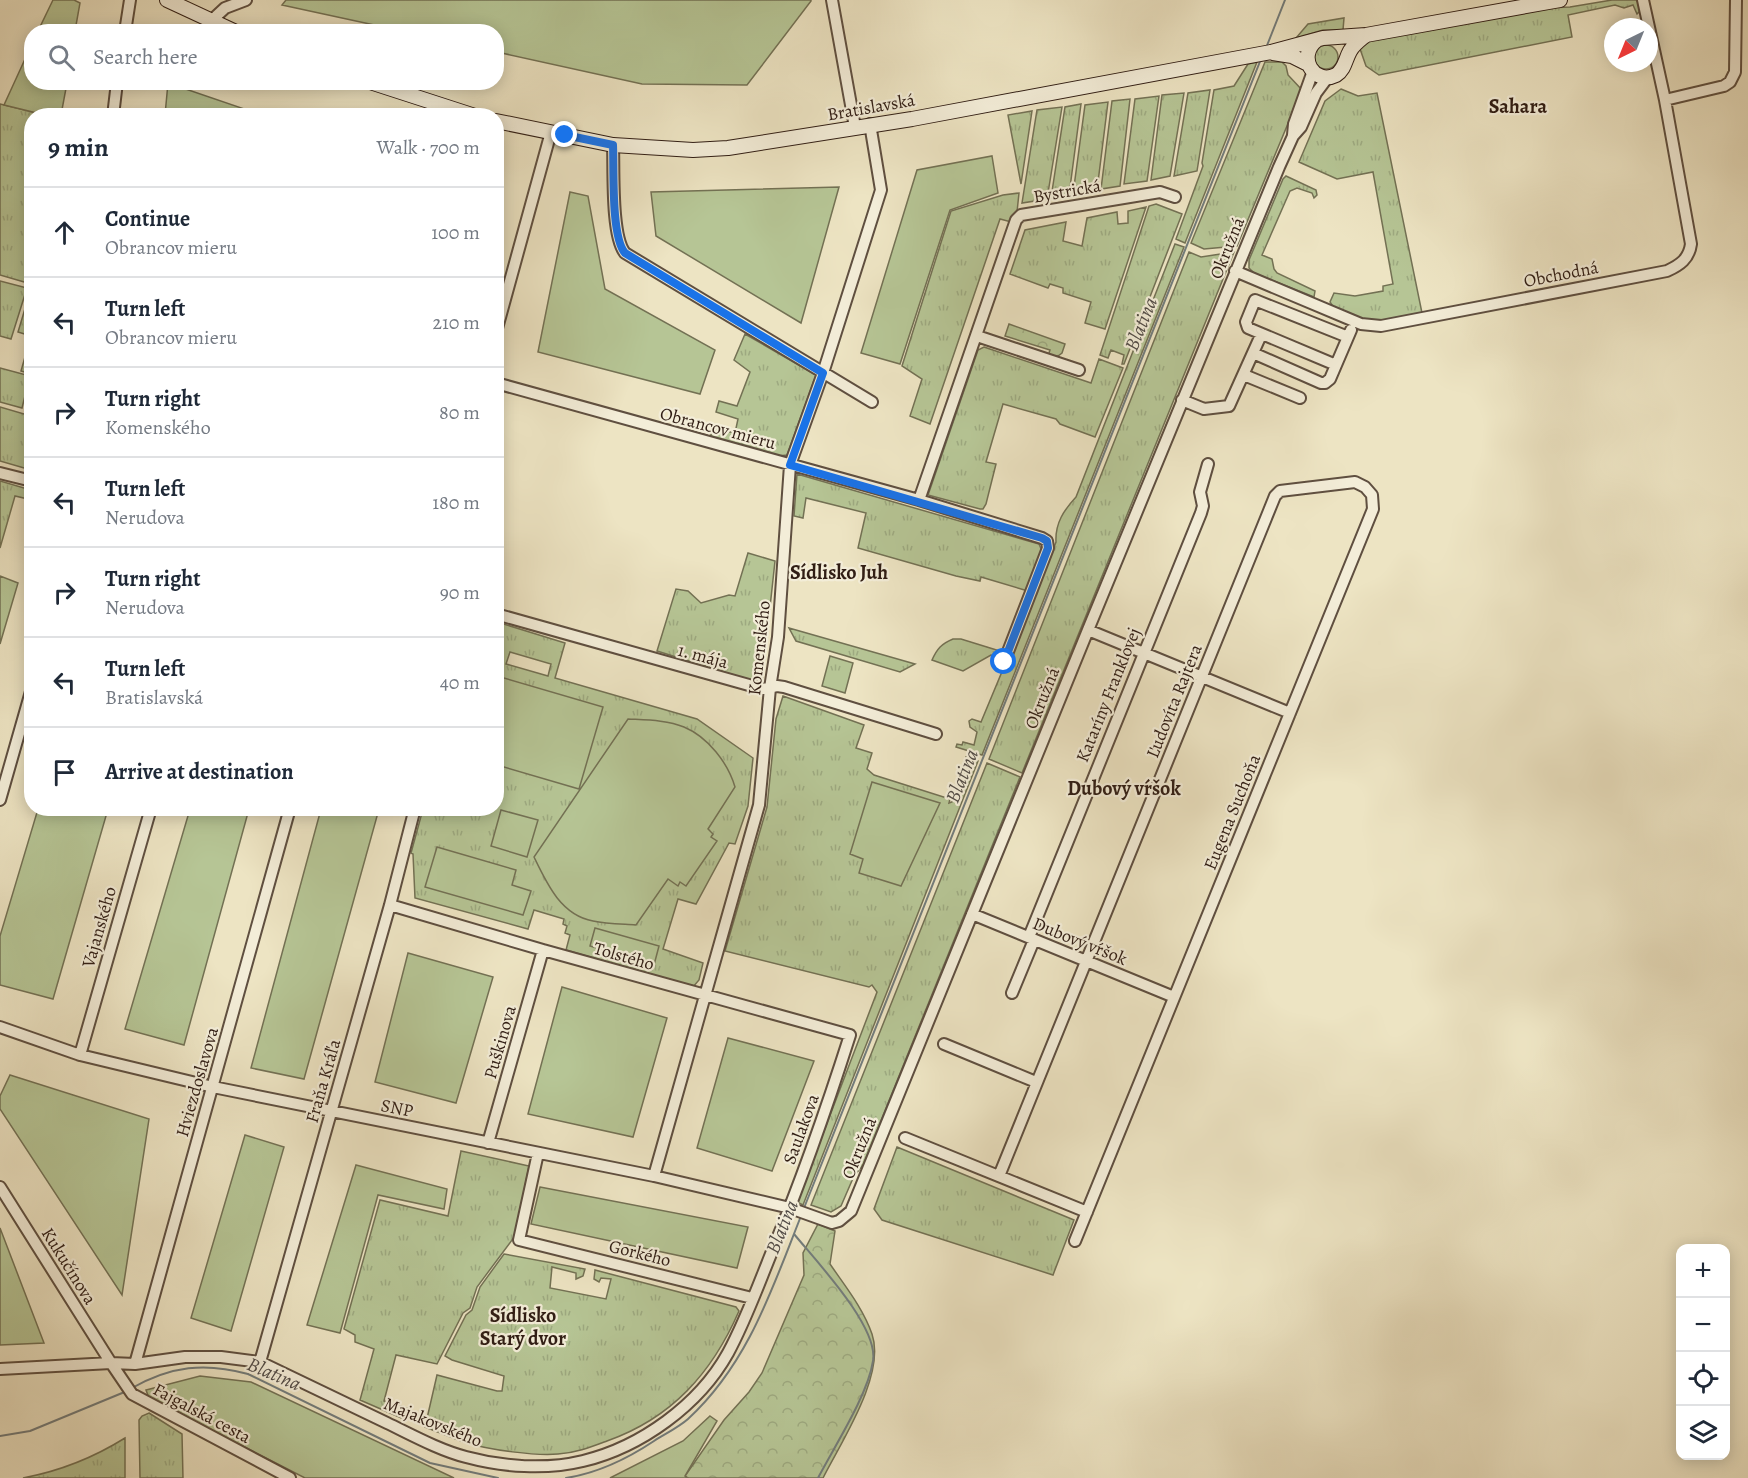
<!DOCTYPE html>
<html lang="en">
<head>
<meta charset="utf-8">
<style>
	:root { --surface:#fff; --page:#f6f6f7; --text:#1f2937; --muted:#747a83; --line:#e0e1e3 }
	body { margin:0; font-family:Alegreya,serif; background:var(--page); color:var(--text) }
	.controls { position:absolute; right:18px; bottom:18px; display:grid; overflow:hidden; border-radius:12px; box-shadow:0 3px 15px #0003 }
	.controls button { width:54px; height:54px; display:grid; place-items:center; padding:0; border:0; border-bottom:2px solid var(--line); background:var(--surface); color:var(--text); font:30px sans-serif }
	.compass { position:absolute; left:1604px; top:18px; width:54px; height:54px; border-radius:50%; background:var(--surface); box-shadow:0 3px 15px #0003; rotate:223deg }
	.stop { position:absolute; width:18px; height:18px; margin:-14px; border:4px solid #1a73e8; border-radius:50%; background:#fff }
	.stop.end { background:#1a73e8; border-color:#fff; box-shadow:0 2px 6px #0008 }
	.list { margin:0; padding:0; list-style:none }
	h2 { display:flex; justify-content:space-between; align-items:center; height:78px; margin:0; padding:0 24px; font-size:26px }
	h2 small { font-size:20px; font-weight:400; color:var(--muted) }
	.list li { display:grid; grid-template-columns:39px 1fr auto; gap:18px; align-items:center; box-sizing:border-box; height:90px; padding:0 24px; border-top:2px solid var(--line) }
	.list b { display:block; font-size:22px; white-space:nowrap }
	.list p { margin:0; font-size:20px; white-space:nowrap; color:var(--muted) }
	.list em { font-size:20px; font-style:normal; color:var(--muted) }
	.icon { flex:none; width:33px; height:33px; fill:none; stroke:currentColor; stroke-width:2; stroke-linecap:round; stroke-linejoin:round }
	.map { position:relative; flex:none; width:1748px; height:1478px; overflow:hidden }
	.search { position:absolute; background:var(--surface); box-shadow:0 3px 15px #0003; left:24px; top:24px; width:480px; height:66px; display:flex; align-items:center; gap:15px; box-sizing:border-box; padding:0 21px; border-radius:24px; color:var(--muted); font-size:22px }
	.panel { position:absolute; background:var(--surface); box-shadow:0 3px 15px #0003; left:24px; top:108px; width:480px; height:708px; border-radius:24px }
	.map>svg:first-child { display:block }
	.grass { fill:url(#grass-tufts); stroke:#737154; stroke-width:1.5; fill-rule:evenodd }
	.forest { fill:url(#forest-crowns); stroke:#737154; stroke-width:1.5 }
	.garden { fill:#b6c595; stroke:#737154; stroke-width:1.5 }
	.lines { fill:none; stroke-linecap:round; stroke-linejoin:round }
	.stream { stroke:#737c7b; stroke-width:2 }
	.minor-casing { stroke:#5f4f40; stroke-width:14 }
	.secondary-casing { stroke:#301d14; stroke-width:16 }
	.minor { stroke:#f3edd8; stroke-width:10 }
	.secondary { stroke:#f3edd8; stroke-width:14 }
	.route { stroke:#1a73e8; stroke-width:8 }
	.labels { text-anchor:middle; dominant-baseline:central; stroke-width:4.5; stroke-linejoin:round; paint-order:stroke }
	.street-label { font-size:18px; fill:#301d14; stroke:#f3edd8 }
	.neighbourhood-label { font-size:20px; font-weight:bold; fill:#301d14; stroke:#f3edd8 }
	.water-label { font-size:20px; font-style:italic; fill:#524c47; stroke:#f3edd8 }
</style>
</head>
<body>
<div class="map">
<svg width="1748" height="1478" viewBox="0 0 1748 1478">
	<defs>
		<pattern id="grass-tufts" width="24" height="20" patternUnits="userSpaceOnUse" patternTransform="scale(1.5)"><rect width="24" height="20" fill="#b6c595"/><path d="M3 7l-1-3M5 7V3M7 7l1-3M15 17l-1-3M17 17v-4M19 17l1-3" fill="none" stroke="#9da980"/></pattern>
		<pattern id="forest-crowns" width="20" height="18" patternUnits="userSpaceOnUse" patternTransform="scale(1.5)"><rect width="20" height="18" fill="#b6c595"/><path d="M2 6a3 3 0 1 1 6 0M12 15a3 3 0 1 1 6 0" fill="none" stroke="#9da980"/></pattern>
	</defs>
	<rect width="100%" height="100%" fill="#ede4c3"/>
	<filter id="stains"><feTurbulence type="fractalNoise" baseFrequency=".00333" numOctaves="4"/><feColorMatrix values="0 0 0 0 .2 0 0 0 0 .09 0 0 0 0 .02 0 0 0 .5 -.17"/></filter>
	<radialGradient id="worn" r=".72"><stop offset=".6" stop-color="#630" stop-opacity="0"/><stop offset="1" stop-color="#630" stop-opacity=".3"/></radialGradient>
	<path class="grass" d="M1612 0H1636L1640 4 1641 10 1637 14 1633 5 1624 8 1615 5 1568 15 1572 37 1379 75 1366 66 1359 46 1364 41 1543 8 1570 7Z
		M1344 18 1343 30H1323L1296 38 1308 24Z
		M1314 57a12 12 0 1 1 24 0a12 12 0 1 1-24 0Z
		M1257 62 1185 243 1176 239 1203 166 1202 163 1214 90 1234 86 1248 64Z
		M1265 62H1282L1286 66 1288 75 1302 90 1237 246 1204 249 1191 243Z
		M1341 89 1358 96 1377 93 1422 313 1378 322 1368 321 1334 308 1330 302 1334 293 1355 296 1383 291V286L1393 284 1373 172 1337 179 1299 162 1325 101Z
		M1210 90 1197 171 1174 176 1188 93Z
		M1184 93 1170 176 1151 180 1162 95Z
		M1159 96 1147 181 1124 184 1135 99Z
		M1130 99 1120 186 1101 189 1112 101Z
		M1108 102 1097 190 1073 194 1085 105Z
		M0 104 45 115 32 116 31 284 0 275Z
		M1081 104 1069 195 1051 198 1065 107Z
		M1062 107 1047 199 1022 203 1037 110Z
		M1032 111 1021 184 1008 115Z
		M1286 176 1316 190 1317 195 1314 198 1312 193 1297 188 1290 191 1262 255 1272 259 1274 269 1277 273 1315 291 1314 297 1254 273 1249 268V260L1283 179Z
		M1019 193 1017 212 1011 222 1000 219 930 424 910 416 922 379 902 366 951 211 1003 195Z
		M1156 204 1182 214 1124 364H1122L1124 355 1111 350 1108 358 1100 355 1149 206Z
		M1146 207 1105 329 1085 323 1091 302 1063 293V288L1050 284 1048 288 1010 274 1025 230 1066 222 1063 241 1082 246 1087 218 1117 212 1118 224 1128 223V211Z
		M1175 244 1184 247 982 755 956 747 957 744 962 745 963 742 974 745 977 732 970 727 969 721 972 719 981 722 1056 542C1055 523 1064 510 1076 497Z
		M1189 252 1201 257 1234 252 1022 773 989 759Z
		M0 281 27 288 11 339 0 336Z
		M30 292 32 293 31 374 21 371 31 336 18 332Z
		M745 334 816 375 787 455 778 456 710 438 713 428 735 433 738 419 716 412 719 401 737 406 750 372 734 360Z
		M984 347 1091 383 1099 359 1123 368 1095 437 1060 424 1056 419 1003 404 986 462 996 464 986 504 983 509H980L928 495 978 350Z
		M0 368 30 376 22 408 0 402Z
		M0 407 31 416V470L0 461Z
		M797 474 1039 544 1042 551 1028 591 981 577 980 581 956 576 858 548 866 513 806 498 803 518 794 516Z
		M0 481 31 490 32 500 15 496 0 548Z
		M748 553 775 561 762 681 756 682 657 651 676 589 688 591 701 603 729 595 735 596Z
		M497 622 565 643 555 678 697 719 753 758 748 806 735 844 729 843 696 904 678 899 663 949 703 963 699 980 693 987 566 950 570 935 565 933 567 926 563 924 564 919 534 910 528 929 415 898 413 854 411 853 423 809 496 808ZM510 652 551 664 548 676 506 664Z
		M789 628 915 664 900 672 796 641Z
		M953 639H961L1003 652 997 663 991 655 963 671 932 660C937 649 941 644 953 639Z
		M830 656 853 663 845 693 822 686Z
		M783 696 864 725 856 748 872 753 867 769 874 775 950 799 949 803 952 802 966 757 978 761 803 1205 797 1202 877 992 872 985 869 987 725 951 767 807 776 719Z
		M987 763 1020 777 863 1165 854 1176 841 1206 831 1212 811 1205Z
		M897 1147 1074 1220 1053 1275 882 1220 874 1209Z
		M461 1151 529 1166 515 1236 477 1287 470 1308 463 1313 437 1364 396 1355 384 1401 410 1409 406 1420 360 1400 374 1349 355 1342V1335L344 1329 380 1200 448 1216Z
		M504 1254 585 1269 583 1276 576 1279V1273L552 1267 550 1288 606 1299 611 1279 601 1278 599 1282 594 1279 595 1270 736 1307 739 1311C712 1373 672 1418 607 1441 591 1447 576 1453 558 1454 535 1456 490 1450 467 1443 453 1439 439 1432 425 1427L437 1375 497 1391H502L504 1376 452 1360 445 1356 466 1315 472 1310 480 1287Z
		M149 1413 182 1434 183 1478H140L139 1420 142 1416Z
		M125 1438V1478H23C60 1471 93 1458 125 1438Z"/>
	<path class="forest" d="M1009 324 1065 344 1062 353 1058 356H1048L1050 350 1005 336Z
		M818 1224 835 1231 830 1264C845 1286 863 1308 872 1334 886 1375 841 1442 823 1478H688L685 1476 724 1420 749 1392 762 1373 804 1275 803 1253Z"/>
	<path class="garden" d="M53 0H74L80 3 75 31H38Z
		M286 0H811V1L747 85 642 84 497 52 496 32 402 31 282 5Z
		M31 46 32 82 67 83 61 115H45L4 105Z
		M168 83 262 115H165Z
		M992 156 998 193 950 210 900 364 861 353 917 170Z
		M839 187 801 323 656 236 651 192Z
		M570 192 588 196 605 289 715 350 700 394 538 352Z
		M0 576 18 583 0 644Z
		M497 676 603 707 579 789 497 765Z
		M628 719C647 720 667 720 684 727 708 737 728 763 735 787L708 829 713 834 711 837 717 841 686 886 680 882 678 886 668 879 636 925C622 924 607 924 593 921 561 915 547 884 534 857Z
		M872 782 940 803 901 886 859 873 863 859 850 854Z
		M38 809H108L53 999 0 985V936Z
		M190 809H249L184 1045 125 1029Z
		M321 809H379L304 1079 251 1068Z
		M501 810 538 820 527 857 491 846Z
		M437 847 516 870 512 885 531 891 523 915 425 887Z
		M595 928 659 946 654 965 590 946Z
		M408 953 493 977 456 1103 375 1082Z
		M562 987 667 1018 633 1137 528 1114Z
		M728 1038 814 1061 772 1171 697 1148Z
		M10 1075 149 1119 122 1295 0 1109V1096Z
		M245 1135 284 1147 231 1331 191 1318Z
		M356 1165 447 1189 444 1209 378 1195 340 1333 307 1325Z
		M540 1187 748 1227 737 1268 531 1224Z
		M0 1228 44 1343 0 1345Z
		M200 1376 251 1382 454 1478H305L149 1398 146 1390Z
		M710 1416 717 1421 685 1476 688 1478H610L683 1441Z"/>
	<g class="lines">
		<path class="stream" d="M1266 48 1285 0
			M804 1208 1261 59
			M794 1234C816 1261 879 1327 873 1361 868 1395 834 1447 818 1478
			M132 1388C171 1366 205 1362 248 1374L430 1463 498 1478
			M0 1436 30 1431 127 1391
			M566 1478C598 1473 627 1459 654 1441 665 1434 679 1427 688 1419 748 1364 772 1289 801 1216"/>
		<defs>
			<path id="minor" d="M832 0 855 127
				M211 21 225 8 246 0
				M125 32 130 0
				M1665 100 1724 86 1730 82 1735 72 1736 0
				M113 116 117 82
				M1293 135 1294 124 1313 71
				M613 145C614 169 611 236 625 253L872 402
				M1235 271 1361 324 1381 326 1667 271C1680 265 1689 259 1691 244L1665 100 1643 0
				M496 332 551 132
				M977 336 1079 370
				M1253 353 1321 383H1325L1330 379 1351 330
				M1336 365 1248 328 1246 322 1255 300 1348 337
				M1244 375 1300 398
				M496 383 919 500 1042 538 1047 541 1048 548 1004 662
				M1182 400 1204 409 1229 406 1261 335
				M0 473 32 481
				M919 500 1016 220 1021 215 1160 192 1175 197
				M496 614 763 689 777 686 784 687 936 734
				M1088 630 1290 713
				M0 800 32 688
				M972 914 1174 997
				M1029 937 1201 513 1203 506 1200 492 1208 464
				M1012 993 1034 940
				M0 1027 80 1055 213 1087 654 1176 790 1208 832 1223 839 1221 851 1211 1088 630 1279 167 1293 136 1301 127 1316 93 1328 77
				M944 1044 1036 1082
				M80 1055 151 808
				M905 1138 1087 1212
				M488 1143 543 950
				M538 1153 519 1240 752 1298
				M654 1176 759 805 770 688 778 637 790 465 823 373 881 190 870 124
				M999 1176 1275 496 1280 491 1355 482 1365 487 1372 495 1373 509 1075 1241
				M0 1187 111 1363 132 1394 290 1478
				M260 1362 390 905 415 808
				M135 1364 290 808
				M0 1369 111 1363 135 1364 185 1357H221L260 1362C303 1383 345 1403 387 1423 412 1435 439 1450 466 1457 503 1467 546 1470 583 1461 641 1447 699 1405 728 1353 746 1320 759 1283 773 1249 802 1179 827 1107 850 1035L543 950 390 905"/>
			<path id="secondary" d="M167 0 236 32
				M1317 40C1296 56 1314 86 1336 75 1345 69 1345 60 1350 51 1354 44 1360 40 1366 35
				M1273 53 1292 56 1308 64
				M370 82 475 116
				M496 121 613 145 693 150 728 148 912 119 1271 52 1323 38 1366 35 1560 0"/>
		</defs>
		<use href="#minor" class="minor-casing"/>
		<use href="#secondary" class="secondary-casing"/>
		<use href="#minor" class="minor"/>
		<use href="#secondary" class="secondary"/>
	</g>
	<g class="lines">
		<path class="route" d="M565 135 613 145C614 169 611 237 625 253L823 373 790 465 1042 538 1047 541 1048 548 1004 662"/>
	</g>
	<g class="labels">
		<g class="street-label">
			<text transform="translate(871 107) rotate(-10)">Bratislavská</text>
			<text transform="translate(1067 191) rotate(-10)">Bystrická</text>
			<text transform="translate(1227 248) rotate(-68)">Okružná</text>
			<text transform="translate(1561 274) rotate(-11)">Obchodná</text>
			<text transform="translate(718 428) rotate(15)">Obrancov mieru</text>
			<text transform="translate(759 648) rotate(-84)">Komenského</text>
			<text transform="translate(703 656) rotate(15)">1. mája</text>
			<text transform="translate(1108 695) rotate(-68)">Kataríny Franklovej</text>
			<text transform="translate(1042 698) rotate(-68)">Okružná</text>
			<text transform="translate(1174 701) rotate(-68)">Ľudovíta Rajtera</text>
			<text transform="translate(1232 812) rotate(-68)">Eugena Suchoňa</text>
			<text transform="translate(99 927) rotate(-74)">Vajanského</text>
			<text transform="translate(1080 941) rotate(22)">Dubový vŕšok</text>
			<text transform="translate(624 956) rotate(16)">Tolstého</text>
			<text transform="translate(500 1042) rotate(-74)">Puškinova</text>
			<text transform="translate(323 1081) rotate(-74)">Fraňa Kráľa</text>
			<text transform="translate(197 1082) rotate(-74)">Hviezdoslavova</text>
			<text transform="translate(397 1108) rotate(11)">SNP</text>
			<text transform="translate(801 1129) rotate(-70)">Saulakova</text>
			<text transform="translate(859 1148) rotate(-68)">Okružná</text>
			<text transform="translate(640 1253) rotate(14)">Gorkého</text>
			<text transform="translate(69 1266) rotate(58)">Kukučínova</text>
			<text transform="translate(202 1413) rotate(28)">Fajgalská cesta</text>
			<text transform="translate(433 1422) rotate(22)">Majakovského</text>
		</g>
		<g class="neighbourhood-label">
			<text x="1518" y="106">Sahara</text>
			<text x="839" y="572">Sídlisko Juh</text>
			<text x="1124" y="788">Dubový vŕšok</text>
			<text x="523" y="1315">Sídlisko<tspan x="523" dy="23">Starý dvor</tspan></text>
		</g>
		<g class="water-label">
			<text transform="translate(1141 324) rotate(-68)">Blatina</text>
			<text transform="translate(962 776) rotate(-68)">Blatina</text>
			<text transform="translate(782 1227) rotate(-68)">Blatina</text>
			<text transform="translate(274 1374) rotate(23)">Blatina</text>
		</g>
	</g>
	<rect width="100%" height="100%" filter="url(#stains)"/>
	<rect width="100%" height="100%" fill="url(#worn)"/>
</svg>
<div class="controls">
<button>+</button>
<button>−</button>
<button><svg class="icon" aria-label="locate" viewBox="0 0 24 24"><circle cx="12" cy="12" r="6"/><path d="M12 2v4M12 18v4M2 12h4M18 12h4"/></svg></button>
<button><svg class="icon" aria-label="layers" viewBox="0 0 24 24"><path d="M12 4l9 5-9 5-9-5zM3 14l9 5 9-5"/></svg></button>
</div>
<svg class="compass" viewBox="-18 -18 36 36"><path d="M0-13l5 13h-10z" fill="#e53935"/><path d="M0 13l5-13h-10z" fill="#747a83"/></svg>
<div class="stop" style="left:1004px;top:662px"></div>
<div class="stop end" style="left:565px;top:135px"></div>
<div class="search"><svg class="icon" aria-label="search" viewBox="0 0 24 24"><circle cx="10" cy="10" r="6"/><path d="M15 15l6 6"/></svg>Search here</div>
<section class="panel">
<h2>9 min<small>Walk · 700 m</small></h2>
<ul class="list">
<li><svg class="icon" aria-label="ahead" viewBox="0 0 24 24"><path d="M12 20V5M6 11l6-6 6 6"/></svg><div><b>Continue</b><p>Obrancov mieru</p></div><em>100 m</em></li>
<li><svg class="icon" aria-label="left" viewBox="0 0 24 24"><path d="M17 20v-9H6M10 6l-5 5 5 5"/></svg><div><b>Turn left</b><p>Obrancov mieru</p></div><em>210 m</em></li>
<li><svg class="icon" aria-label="right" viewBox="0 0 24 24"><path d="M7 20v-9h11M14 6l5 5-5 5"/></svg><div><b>Turn right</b><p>Komenského</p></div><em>80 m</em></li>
<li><svg class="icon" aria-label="left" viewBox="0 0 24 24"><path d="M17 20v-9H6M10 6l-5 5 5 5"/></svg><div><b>Turn left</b><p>Nerudova</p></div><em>180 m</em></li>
<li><svg class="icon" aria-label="right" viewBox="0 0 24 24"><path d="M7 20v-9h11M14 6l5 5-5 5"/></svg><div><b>Turn right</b><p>Nerudova</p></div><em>90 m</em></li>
<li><svg class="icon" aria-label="left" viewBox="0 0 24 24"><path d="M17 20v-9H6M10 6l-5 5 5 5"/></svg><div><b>Turn left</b><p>Bratislavská</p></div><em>40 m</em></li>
<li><svg class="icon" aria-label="arrive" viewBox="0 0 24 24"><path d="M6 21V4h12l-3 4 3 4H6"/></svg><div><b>Arrive at destination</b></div></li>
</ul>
</section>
</div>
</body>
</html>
